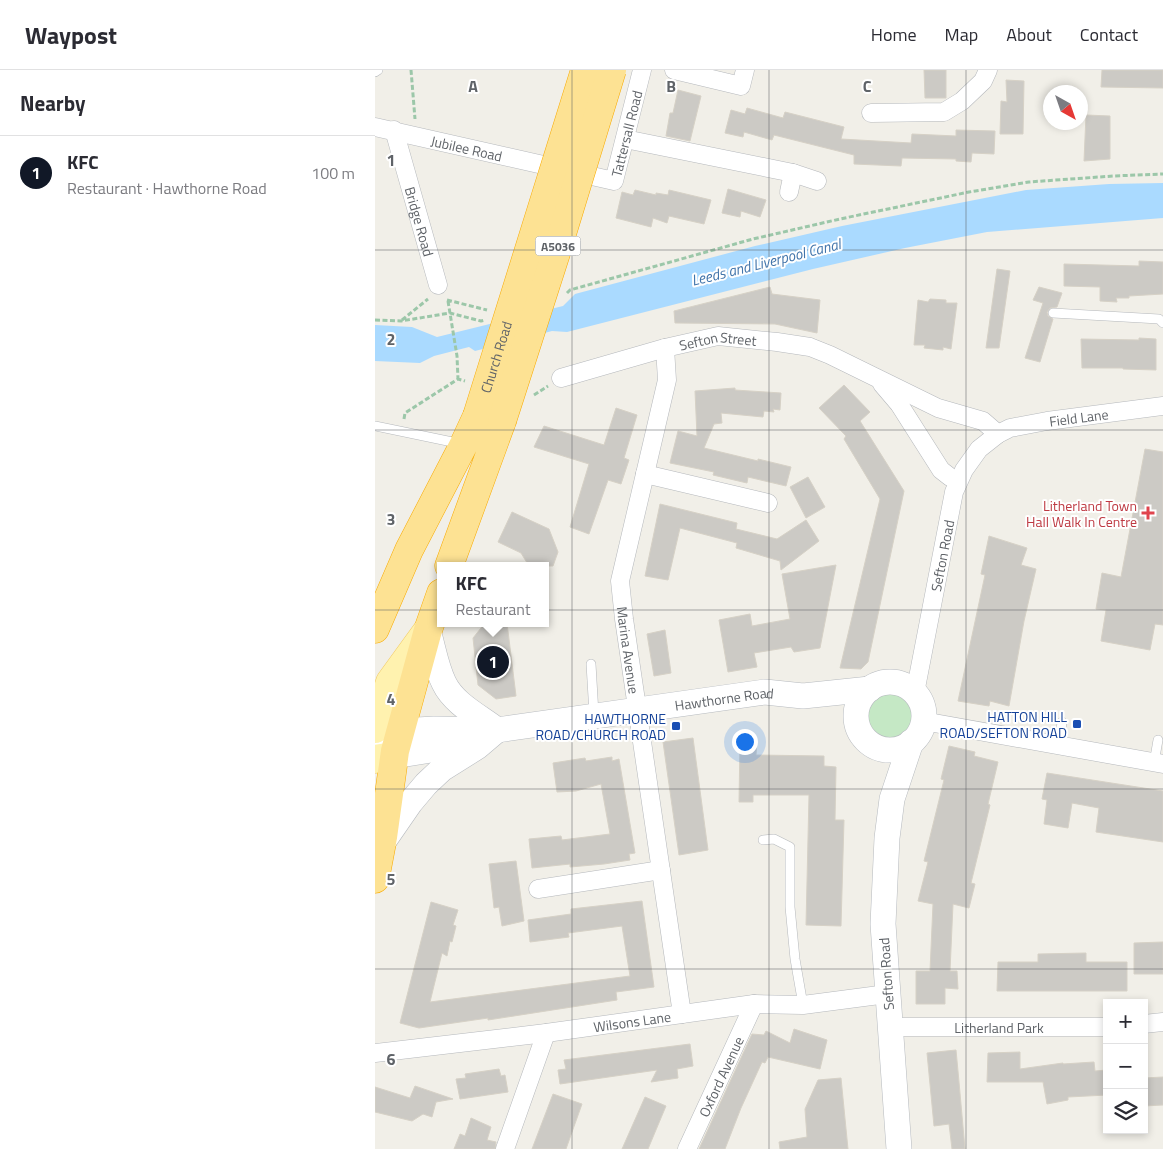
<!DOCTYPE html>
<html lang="en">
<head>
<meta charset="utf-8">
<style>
	:root { --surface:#fff; --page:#f7f7f7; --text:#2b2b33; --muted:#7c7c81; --line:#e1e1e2; --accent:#111827 }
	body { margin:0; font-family:"Titillium Web",sans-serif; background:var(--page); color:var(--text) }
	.controls { position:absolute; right:15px; bottom:15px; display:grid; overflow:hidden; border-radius:0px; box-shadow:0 2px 8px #0003 }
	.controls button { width:45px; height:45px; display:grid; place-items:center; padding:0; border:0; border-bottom:1px solid var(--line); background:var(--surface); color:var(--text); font:25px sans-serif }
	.compass { position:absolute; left:668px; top:15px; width:45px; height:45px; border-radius:50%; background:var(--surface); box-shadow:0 2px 8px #0003; rotate:140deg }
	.you { position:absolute; left:369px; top:671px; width:18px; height:18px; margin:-12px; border:4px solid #fff; border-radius:50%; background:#1a73e8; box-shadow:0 0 0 8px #1a73e833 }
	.badge { display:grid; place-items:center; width:32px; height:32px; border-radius:50%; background:var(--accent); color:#fff; font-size:16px; font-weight:700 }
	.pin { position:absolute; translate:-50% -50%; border:2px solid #fff; box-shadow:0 1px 5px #0006 }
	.popup { position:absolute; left:62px; top:492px; width:112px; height:65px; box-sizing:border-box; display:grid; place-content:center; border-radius:0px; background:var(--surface); filter:drop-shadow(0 1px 4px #0005); font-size:16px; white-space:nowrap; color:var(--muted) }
	.popup b { font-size:19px; color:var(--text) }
	.popup::after { content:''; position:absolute; left:50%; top:100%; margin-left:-10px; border:10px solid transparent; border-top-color:var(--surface) }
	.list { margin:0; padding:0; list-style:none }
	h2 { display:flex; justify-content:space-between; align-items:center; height:65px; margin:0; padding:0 20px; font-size:21px }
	h2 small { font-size:16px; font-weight:400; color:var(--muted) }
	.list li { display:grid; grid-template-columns:32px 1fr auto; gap:15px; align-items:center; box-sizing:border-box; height:75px; padding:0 20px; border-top:1px solid var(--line) }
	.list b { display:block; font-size:19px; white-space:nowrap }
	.list p { margin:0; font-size:16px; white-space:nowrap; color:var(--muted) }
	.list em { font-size:16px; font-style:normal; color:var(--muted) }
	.icon { flex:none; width:28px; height:28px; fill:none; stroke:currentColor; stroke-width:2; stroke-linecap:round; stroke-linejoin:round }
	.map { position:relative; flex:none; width:788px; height:1079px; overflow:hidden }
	header { display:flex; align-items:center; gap:30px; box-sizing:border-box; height:70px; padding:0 25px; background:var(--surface); border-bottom:1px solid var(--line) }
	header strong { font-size:24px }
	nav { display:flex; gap:28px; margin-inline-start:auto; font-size:18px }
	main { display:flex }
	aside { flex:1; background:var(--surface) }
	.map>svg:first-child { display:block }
	.green { fill:#c5e8c5 }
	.water { fill:#aadaff }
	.building { fill:#cccac5; stroke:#d6d1c6 }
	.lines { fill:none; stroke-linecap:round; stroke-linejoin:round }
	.lane-casing { stroke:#b5b8bc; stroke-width:10 }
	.street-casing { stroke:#b5b8bc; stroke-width:19 }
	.secondary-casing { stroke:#b6babf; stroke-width:26 }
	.primary-casing { stroke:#f2c960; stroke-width:29 }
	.highway-casing { stroke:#f9ab00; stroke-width:29 }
	.path { stroke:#9cc7a9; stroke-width:3; stroke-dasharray:5 2.5; stroke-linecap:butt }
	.lane { stroke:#fff; stroke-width:9 }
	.street { stroke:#fff; stroke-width:18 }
	.secondary { stroke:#fff; stroke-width:25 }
	.primary { stroke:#fff2af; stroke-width:28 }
	.highway { stroke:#fde293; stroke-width:28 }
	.highway-bridge-casing { stroke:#f9ab00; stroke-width:29; stroke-linecap:butt }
	.highway-bridge { stroke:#fde293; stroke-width:28 }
	.grid { fill:none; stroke:#5f6368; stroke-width:1; stroke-opacity:0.55 }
	.health-dot { fill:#e0444e; stroke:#fff; stroke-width:2 }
	.transit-dot { fill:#1a4fb4; stroke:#fff; stroke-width:2 }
	.labels { text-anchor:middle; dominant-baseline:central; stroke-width:4; stroke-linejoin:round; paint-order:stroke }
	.shield { fill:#fff; stroke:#8f9295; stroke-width:1 }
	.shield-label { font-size:12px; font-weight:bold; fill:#5f6368 }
	.street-label { font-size:14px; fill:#5f6368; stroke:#fff }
	.health-label { font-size:14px; fill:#be3a42; stroke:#fff; text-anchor:end }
	.transit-label { font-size:14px; fill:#164399; stroke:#fff; text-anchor:end }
	.water-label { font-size:15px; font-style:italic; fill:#4174aa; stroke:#fff }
	.grid-label { font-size:16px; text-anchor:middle; font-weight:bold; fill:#5f6368; stroke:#fff; stroke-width:4; stroke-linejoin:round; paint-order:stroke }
</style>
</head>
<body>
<header>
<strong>Waypost</strong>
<nav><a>Home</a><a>Map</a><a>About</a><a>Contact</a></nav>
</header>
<main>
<aside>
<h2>Nearby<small></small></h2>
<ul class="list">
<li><span class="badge">1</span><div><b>KFC</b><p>Restaurant · Hawthorne Road</p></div><em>100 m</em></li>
</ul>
</aside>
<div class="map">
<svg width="788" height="1079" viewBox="0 0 788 1079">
	<rect width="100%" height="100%" fill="#f1efe8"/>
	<path class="green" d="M492 646a23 23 0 1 1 46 0a23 23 0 1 1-46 0Z"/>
	<path class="water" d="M788 113V148L612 162 530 178 438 199 192 262 177 261 100 281 94 277 59 286 45 293 0 291V255L37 257 62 267 188 236 200 224 380 176 467 156 651 120 734 114Z"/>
	<path class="building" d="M549 0H571V28H550Z
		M727 0H788V18L726 17Z
		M631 10 649 11 648 64H625L626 31 632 32Z
		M303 20 326 26 315 71 291 66 295 43H298Z
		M372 38 408 48 410 42 469 57 466 69 536 73 537 64 581 66V60L620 61 619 84 597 83 596 92 581 91V89L527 88 526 96 479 94V85L399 65 397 70 369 62 368 67 350 63 356 40 370 44Z
		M711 45 735 46V89L709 91Z
		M353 119 391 130 385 147 366 141 365 147 347 143Z
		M260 120 281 125V123L293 125 294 120 336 130 329 154 294 146 292 153 278 148 276 157 241 148 247 122 258 125Z
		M764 191 788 192V224L754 226V228H741L742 232 725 231V217L689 216V194L764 196Z
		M622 199 635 201 624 278H611Z
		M395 217 397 224 445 230 442 263 400 254 300 253 299 241Z
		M664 217 687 223 682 237 675 238 672 242 673 246 678 249 665 292 650 288 668 233 658 230Z
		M555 229 571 230V233H582L576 279 568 277V280L549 278 550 275H539L543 230 553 232Z
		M764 268 781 269V300L748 299V298H707L706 269 764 270Z
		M469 315 495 342 485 351 529 421 493 592 486 599 465 598 505 429 469 369 471 366 444 338Z
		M360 318V320L406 323 405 340 398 339 399 342 389 341 388 347 346 343 347 353 339 354 329 378 383 391V389L416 397 411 416 373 407 372 413 338 405 339 402 295 393 303 361 322 366 320 321Z
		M241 338 262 345 249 388 254 390 246 414 233 410 214 464 195 457 214 394 159 377 169 356 229 375Z
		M770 379 788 382V555L780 554 775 580 726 571 731 540 721 539 727 503 746 507Z
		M433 407 450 437 431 448 415 417Z
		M285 434 362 453 361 459 402 469 431 450 444 471 406 500 405 491 361 478 362 473 305 458 293 510 270 506Z
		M137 442 174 459 183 482 178 496H154L146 483 123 472Z
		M614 466 652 478 646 495 661 499 649 551 634 636 615 631 614 636 583 631 610 505 606 504Z
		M461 495 445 578 419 582 416 577 379 583 382 597 353 602 344 550 375 544 377 556 415 549 407 504Z
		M110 553H132L141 626 121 629 103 615 98 568Z
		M290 560 296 603 279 606 272 564Z
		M318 668 333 780 304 785 288 672Z
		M365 671H382L381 685 449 686V696L461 697 460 750H469L466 856 431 855 434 725H378V732H364Z
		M574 676 600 682 599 686 623 692 613 734 615 735 596 813 600 814 594 838 578 834 575 901H582L583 919 570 918V934H541V901H555L558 834 543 831 553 792 549 791 569 710 566 709Z
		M237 687V691L244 689 260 783 254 784 255 790 229 794 195 797V794L157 798 154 769 186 766 187 770 235 764 226 714 201 721 182 722 178 693 210 688 211 691Z
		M672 703 788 721V772L721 762 724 738 697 733 693 758 669 754 672 730 667 729Z
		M141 791 149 851 127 856 124 837 119 838 114 794Z
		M267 831 279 917 241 922 242 930 113 950V948L44 958 25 953 56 832 83 840 78 855 81 856 77 872 75 871 72 886 67 883 55 932 255 906 247 856 193 863 194 867 155 872 153 850 196 844V839Z
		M788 872V904H759V873Z
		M711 883V892H752V921H622L623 892H663V884Z
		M419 959 452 970 445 999 393 987 390 993 387 992 366 1038 350 1079H324L377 964 389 965 391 961 415 973Z
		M315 974 318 996 302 999 303 1008 276 1012 282 1000 185 1014 183 1000 191 999 189 990Z
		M581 980 584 1012 590 1079H577L574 1054 559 1056 552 983Z
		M645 982V999L688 993V994L719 992 720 1001 732 1000V1025L693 1027V1030L672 1034 668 1012H612L613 983Z
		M124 999 126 1006 130 1005 133 1022 85 1029 81 1009 91 1008 90 1004Z
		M788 1007V1035L769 1036V1008Z
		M466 1008 473 1079H405L404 1072 432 1067 430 1039 443 1010Z
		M40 1016 78 1029 61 1032 57 1047 48 1044 37 1051 0 1042V1017L35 1028Z
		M178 1024 207 1034 191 1079H157Z
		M270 1027 291 1036 273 1079H247Z
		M96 1048 116 1057 112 1070 121 1072 120 1079H79L85 1064 90 1066Z"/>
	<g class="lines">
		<defs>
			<path id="lane" d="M0 2 3 0
				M678 243 784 249 788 253
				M0 356 87 374
				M216 594 219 644
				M684 675 687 652
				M779 693 783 670
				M388 770 399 769 415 777V837L420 889 428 935"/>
			<g id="street">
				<path d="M299 0 366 16 370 0"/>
				<path d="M496 43 569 42 587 31 608 11 613 0"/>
				<path id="s1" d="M0 57 239 111 267 0"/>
				<path id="s2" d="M19 60 63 215"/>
				<path d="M250 69 418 103 442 111"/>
				<path d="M414 122 418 103"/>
				<path id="s3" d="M290 278 292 310 245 511 249 549 307 944"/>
				<path id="s4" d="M186 308 290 278 343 266 402 272 435 277 455 285 563 338 608 351 623 364"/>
				<path d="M507 314 524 334 566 400 575 407 583 411"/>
				<path d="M270 404 393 433"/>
				<path id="s5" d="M540 623 579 422 589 400 604 379 623 364 635 358 672 351 788 336"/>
				<path d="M548 651 788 694"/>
				<path d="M163 819 286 800"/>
				<path d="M769 954 788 952"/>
				<path id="s6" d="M515 957H732"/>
				<path id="s7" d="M0 983 171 963 379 934 428 935 512 924"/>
				<path d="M130 1079 171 963"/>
				<path id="s8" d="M312 1079 379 934"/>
			</g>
			<g id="secondary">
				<path d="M53 560C58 577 61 597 69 613 79 634 104 646 122 660"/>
				<circle cx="515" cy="646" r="34"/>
				<path id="s9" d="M0 684 7 673 26 661 59 659 122 660 390 622 428 626 495 619"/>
				<path d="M19 686 68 678 98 668"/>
				<path d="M6 775 35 733 51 714 67 699 102 677 122 660"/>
				<path d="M524 1079 508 854 512 768 517 729 536 672"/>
			</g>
			<path id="primary" d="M0 659 15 612 52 561
				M0 689 19 686"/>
			<path id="highway" d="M74 496 127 351
				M0 559 34 480 89 374 102 346
				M0 809 8 767 20 681 53 560 66 523"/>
		</defs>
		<use href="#lane" class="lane-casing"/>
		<use href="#street" class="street-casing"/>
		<use href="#secondary" class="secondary-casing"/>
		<use href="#primary" class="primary-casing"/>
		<use href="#highway" class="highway-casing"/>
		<path class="path" d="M36 0 40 49
			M192 223 195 220 378 169 465 149 594 122 654 112 738 106 788 104
			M72 230 112 240
			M73 231 82 286 83 309
			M0 250 26 251 75 243 106 251 110 250
			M27 250 53 229
			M159 325 173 316
			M29 349 30 343 83 309 90 311"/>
		<use href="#lane" class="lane"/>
		<use href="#street" class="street"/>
		<use href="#secondary" class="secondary"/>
		<use href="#primary" class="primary"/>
		<use href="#highway" class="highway"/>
		<defs>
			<g id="highway-bridge">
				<path id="s10" d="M102 346 210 0"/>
				<path d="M127 351 182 180 237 0"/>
			</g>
		</defs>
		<use href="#highway-bridge" class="highway-bridge-casing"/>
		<use href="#highway-bridge" class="highway-bridge"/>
	</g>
	<path class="grid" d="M197 0V1079M394 0V1079M591 0V1079M0 180H788M0 360H788M0 540H788M0 719H788M0 899H788"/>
	<path class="health-dot" d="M770.5 435.5h5v5h5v5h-5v5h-5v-5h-5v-5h5z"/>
	<g class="transit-dot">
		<rect x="697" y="649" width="10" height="10" rx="2.5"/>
		<rect x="296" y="651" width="10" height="10" rx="2.5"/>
	</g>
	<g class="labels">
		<rect class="shield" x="160.5" y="166.5" width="45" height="19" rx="4"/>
		<g class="shield-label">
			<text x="183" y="176">A5036</text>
		</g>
		<g class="street-label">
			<text stroke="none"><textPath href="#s1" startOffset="294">Tattersall Road</textPath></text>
			<text stroke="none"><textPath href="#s1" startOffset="94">Jubilee Road</textPath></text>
			<text stroke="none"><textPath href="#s2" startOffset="95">Bridge Road</textPath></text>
			<text stroke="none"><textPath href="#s4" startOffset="162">Sefton Street</textPath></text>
			<text stroke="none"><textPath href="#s10" startOffset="62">Church Road</textPath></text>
			<text stroke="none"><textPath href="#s5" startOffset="362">Field Lane</textPath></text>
			<text stroke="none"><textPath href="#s5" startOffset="140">Sefton Road</textPath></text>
			<text stroke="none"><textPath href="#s3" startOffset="308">Marina Avenue</textPath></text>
			<text stroke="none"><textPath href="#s9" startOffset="361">Hawthorne Road</textPath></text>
			<text transform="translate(511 904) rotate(-94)">Sefton Road</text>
			<text stroke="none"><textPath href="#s7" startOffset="259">Wilsons Lane</textPath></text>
			<text stroke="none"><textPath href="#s6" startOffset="109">Litherland Park</textPath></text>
			<text stroke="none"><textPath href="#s8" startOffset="80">Oxford Avenue</textPath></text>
		</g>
		<g class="health-label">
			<text x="762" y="435">Litherland Town<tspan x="762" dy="16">Hall Walk In Centre</tspan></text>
		</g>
		<g class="transit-label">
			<text x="692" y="646">HATTON HILL<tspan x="692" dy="16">ROAD/SEFTON ROAD</tspan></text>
			<text x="291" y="648">HAWTHORNE<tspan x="291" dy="16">ROAD/CHURCH ROAD</tspan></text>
		</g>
		<g class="water-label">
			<text transform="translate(391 192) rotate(-14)">Leeds and Liverpool Canal</text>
		</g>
	</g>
	<g class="grid-label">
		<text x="98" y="22">A</text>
		<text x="296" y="22">B</text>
		<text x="492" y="22">C</text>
		<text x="16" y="96">1</text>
		<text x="16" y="275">2</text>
		<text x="16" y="455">3</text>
		<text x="16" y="635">4</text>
		<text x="16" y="815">5</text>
		<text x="16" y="995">6</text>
	</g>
</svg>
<div class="controls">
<button>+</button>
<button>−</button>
<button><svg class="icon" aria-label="layers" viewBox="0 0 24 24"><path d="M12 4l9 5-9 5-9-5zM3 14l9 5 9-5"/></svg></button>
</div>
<svg class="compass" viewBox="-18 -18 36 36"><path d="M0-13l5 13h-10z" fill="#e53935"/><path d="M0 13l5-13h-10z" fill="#7c7c81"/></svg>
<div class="you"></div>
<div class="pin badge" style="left:118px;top:592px">1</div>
<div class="popup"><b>KFC</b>Restaurant</div>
</div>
</main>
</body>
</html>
